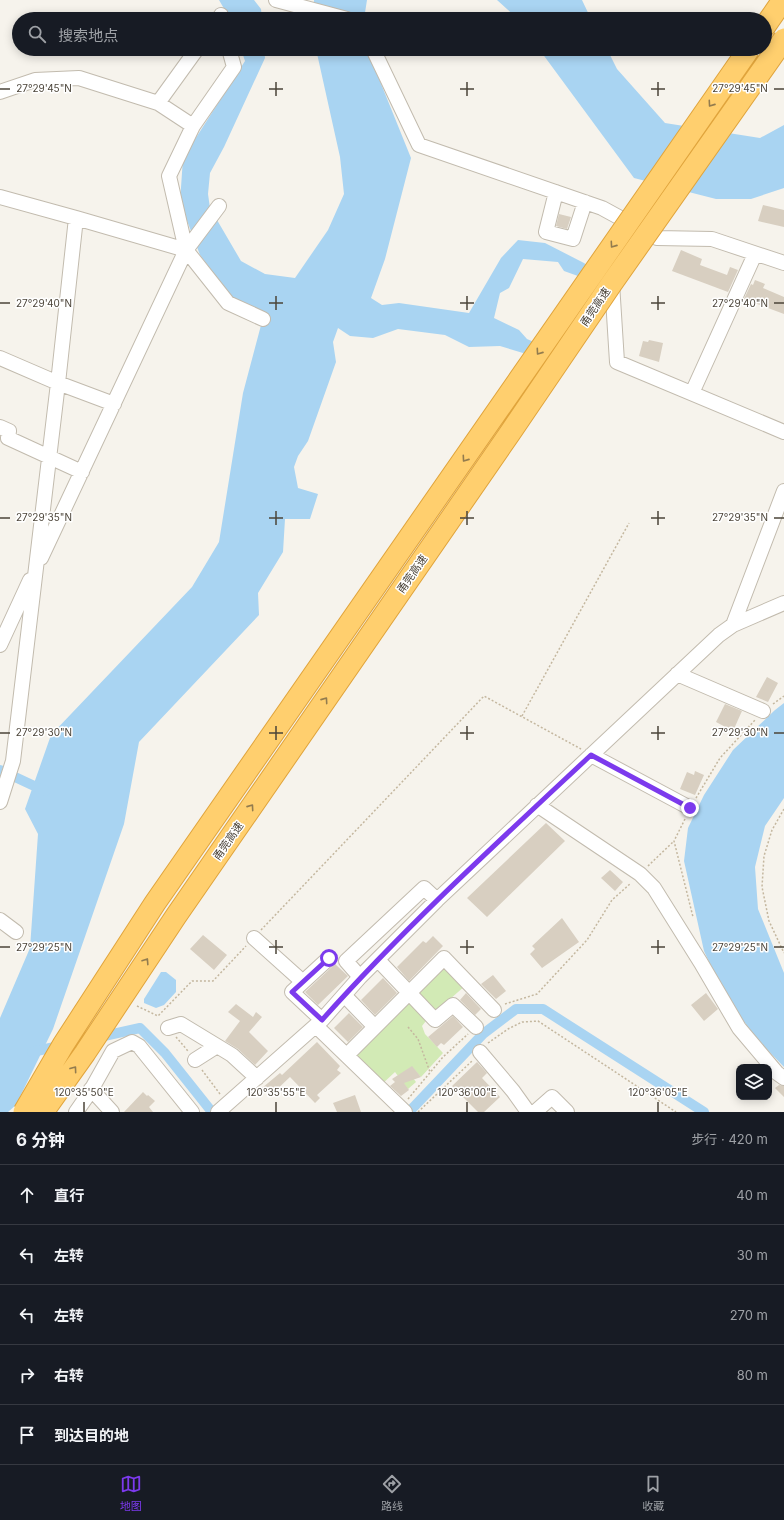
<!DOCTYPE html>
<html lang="zh">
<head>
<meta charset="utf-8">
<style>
	:root { --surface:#171b24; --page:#20242c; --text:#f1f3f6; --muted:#9ea1a6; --line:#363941; --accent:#7c3aed }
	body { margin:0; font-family:Inter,"Noto Sans SC",sans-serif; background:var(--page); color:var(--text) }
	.controls { position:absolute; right:12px; bottom:12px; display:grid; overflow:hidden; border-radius:8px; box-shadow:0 2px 10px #0003 }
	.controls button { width:36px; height:36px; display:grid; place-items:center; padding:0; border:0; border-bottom:1px solid var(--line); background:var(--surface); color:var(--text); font:20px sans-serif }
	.stop { position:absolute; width:12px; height:12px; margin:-9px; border:3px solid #7c3aed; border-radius:50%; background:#fff }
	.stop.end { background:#7c3aed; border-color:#fff; box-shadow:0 1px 4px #0008 }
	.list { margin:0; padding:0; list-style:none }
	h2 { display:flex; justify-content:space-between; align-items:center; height:52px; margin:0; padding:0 16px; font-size:17px }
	h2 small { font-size:13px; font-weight:400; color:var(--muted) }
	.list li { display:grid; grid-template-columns:26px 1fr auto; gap:12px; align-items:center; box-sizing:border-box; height:60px; padding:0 16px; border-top:1px solid var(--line) }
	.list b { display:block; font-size:15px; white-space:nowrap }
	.list em { font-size:13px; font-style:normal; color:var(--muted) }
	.icon { flex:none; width:22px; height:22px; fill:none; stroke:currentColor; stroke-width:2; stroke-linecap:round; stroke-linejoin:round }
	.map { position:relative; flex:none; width:784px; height:1112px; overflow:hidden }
	.search { position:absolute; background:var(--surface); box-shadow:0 2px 10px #0003; left:12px; right:12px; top:12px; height:44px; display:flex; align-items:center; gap:10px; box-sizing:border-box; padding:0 14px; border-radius:22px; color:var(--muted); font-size:15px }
	.sheet { height:352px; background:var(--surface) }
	nav { display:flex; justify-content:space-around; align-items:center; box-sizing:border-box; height:56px; border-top:1px solid var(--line); background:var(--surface); font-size:11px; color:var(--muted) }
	nav a { display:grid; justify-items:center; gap:2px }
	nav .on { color:var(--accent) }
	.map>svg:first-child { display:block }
	.green { fill:#d2eab5 }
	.water { fill:#a9d4f2 }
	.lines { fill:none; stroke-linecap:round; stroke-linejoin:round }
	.canal { stroke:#a9d4f2; stroke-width:10 }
	.building { fill:#d8cfc1 }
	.minor-casing { stroke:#c2bbae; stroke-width:16 }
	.highway-casing { stroke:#e0a43c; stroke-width:23 }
	.path { stroke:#c4b79f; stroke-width:1.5; stroke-dasharray:2 2; stroke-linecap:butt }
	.minor { stroke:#fff; stroke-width:14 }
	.highway { stroke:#ffcf6e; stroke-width:21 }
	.highway-bridge-casing { stroke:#e0a43c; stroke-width:23; stroke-linecap:butt }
	.highway-bridge { stroke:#ffcf6e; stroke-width:21 }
	.oneway { stroke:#937c4e }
	.route { stroke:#7c3aed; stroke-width:5 }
	.ticks { fill:none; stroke:#4b4439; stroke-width:1.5 }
	.labels { text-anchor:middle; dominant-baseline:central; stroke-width:3; stroke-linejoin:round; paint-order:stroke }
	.street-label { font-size:11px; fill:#4b4439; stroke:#fff }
	.ticks-label { font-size:10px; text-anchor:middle; fill:#4b4439; stroke:#fff; stroke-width:3; stroke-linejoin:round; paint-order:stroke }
</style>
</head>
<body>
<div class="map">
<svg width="784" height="1112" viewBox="0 0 784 1112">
	<rect width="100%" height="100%" fill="#f6f3ec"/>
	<path class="green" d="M444 963 466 985 433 1014 412 993Z
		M408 997 429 1017 422 1026 425 1034 443 1053 421 1077 412 1067 407 1070 416 1082 408 1089 395 1072 381 1085 352 1055Z"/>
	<path class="water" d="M219 0H254L261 9 262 19H230Z
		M314 0H367L364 19H313Z
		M497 0H582L591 19H518Z
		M241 49H264L265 58 224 147 210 173 208 194 210 208 241 261 265 274 295 278 328 230 344 194 340 157 316 49H367L411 158 385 259 371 298 382 305 399 303 469 313 501 258 518 240 545 243 584 263 595 271 589 280 564 271 558 262 523 259 509 288 500 293 494 318 519 330 527 339 543 346 533 356 500 346 469 347 445 335 398 329 373 338 350 336 338 328 333 342 336 362 308 441 298 456 294 467 298 488 318 494 310 519H285L283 552 258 593 259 615 139 742 124 824 53 1029 16 1105 8 1112H0V1018L30 948 38 834 25 809 51 735 192 587 219 542 243 393 264 314 233 299 200 255 180 202 183 158 245 61Z
		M539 49H607L617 69 665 123 760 138 784 125V188L751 199H716L634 178Z
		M784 703V798L765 826 755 867 758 909 784 973V1067L757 1039 725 996 704 951 684 861 688 828 704 795 733 750 775 710Z
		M161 972H166L176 980V992L164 1005 156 1008 144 1003V999Z"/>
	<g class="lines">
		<path class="canal" d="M0 770 45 791
			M32 1052 140 1028 165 1053 212 1112
			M409 1112 483 1034 516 1009H543L704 1112"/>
	</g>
	<path class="building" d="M763 205 784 210V227L758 221Z
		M559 214 571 217 567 229 556 226Z
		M681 250 702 259 700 265 727 275 730 267 738 270 728 292 672 271Z
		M755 280 765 284 763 288 784 297V314L744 299 751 284 753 285Z
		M649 340 663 343 659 362 639 356 643 341 648 342Z
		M767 677 778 683 768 702 756 697Z
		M725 704 742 711 733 731 716 722Z
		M695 771 704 775 695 795 680 789 687 772 694 775Z
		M546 823 565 841 487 917 467 898Z
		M610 870 623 882 615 891 601 878Z
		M562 918 579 942 542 968 530 954 535 949 532 946Z
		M203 935 227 955 214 970 190 949Z
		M433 936 443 946 409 981 397 967 423 941 426 943Z
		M335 964 348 976 318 1005 305 992Z
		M493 975 506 991 496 999 481 984Z
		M383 978 397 993 375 1015 361 1000Z
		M466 993 481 1009 475 1015 460 1000Z
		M706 993 718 1009 704 1021 691 1005Z
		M236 1004 253 1017 256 1012 262 1017 249 1032 268 1051 255 1065 238 1049 225 1041 240 1021 228 1012Z
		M349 1013 363 1027 348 1042 334 1028Z
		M453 1016 463 1027 444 1045 441 1043 437 1047 428 1037Z
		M317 1042 340 1066 337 1070 341 1073 317 1095 320 1098 315 1103 290 1077 270 1096 262 1088 280 1073 282 1075Z
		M477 1062 487 1073 482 1078 500 1097 484 1112H478L452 1086Z
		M412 1066 421 1077 404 1083 409 1090 401 1096 390 1086 395 1082 392 1079Z
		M779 1085 784 1086V1097L775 1088Z
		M143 1092 147 1096 148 1095 155 1101 149 1107 153 1112H124Z
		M355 1095 361 1112H337L333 1103Z"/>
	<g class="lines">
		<defs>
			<path id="minor" d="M276 0 347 19
				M219 19 221 15 222 19
				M373 49 419 145 602 208 657 238 712 239 784 263
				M0 92 35 80 79 78 158 103 193 126 169 176 186 250 228 303 263 319
				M158 103 197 49
				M193 126 234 67 229 49
				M556 192 546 232 573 239 585 202
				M0 197 76 218 58 383 13 761 0 802
				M76 218 186 250
				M612 283 617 362 784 432
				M0 358 58 383 114 404
				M692 393 755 254
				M0 427 9 431 8 438 82 472
				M41 558 186 250 219 206
				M733 625 784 491
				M0 645 30 580
				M677 674 763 711
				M591 755 690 808
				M537 805 640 874 654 888 701 963 739 1028 777 1073 784 1078
				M0 920 16 932
				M254 938 303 982
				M378 960 435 1020 453 1005 476 1027
				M360 977 346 961 424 888 437 900
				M344 995 375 1027
				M322 1020 292 992 329 958
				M316 1026 405 1112
				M168 1028 181 1024 232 1055 257 1078
				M480 1052 513 1091 528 1112
				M347 1055 444 958 494 1010
				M195 1060 217 1046
				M91 1089 112 1112
				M76 1112 90 1092 113 1051 132 1042 139 1046 192 1112
				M218 1112 322 1020 360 977 437 900 719 635 733 625 784 603
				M535 1112 552 1097 567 1112"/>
			<path id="highway" d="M765 26 783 0"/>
		</defs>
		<use href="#minor" class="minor-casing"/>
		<use href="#highway" class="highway-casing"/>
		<path class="path" d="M773 704 784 696
			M522 716 629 523
			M696 798 720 758 755 720
			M784 809 772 830 764 856 762 887 769 921 784 953
			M685 819 674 841 693 917
			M648 866 674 841
			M261 930 484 696 581 749
			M505 1004 537 994 587 940 612 900 631 883
			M137 1006 158 1016 192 981H213L246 946
			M408 1027 418 1039 430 1072
			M176 1037 188 1051
			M488 1043 508 1029 522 1022 538 1021 676 1112
			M202 1070 220 1094
			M408 1099 443 1057 468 1034
			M418 1112 472 1061"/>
		<use href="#minor" class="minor"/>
		<use href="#highway" class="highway"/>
		<defs>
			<path id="highway-bridge" d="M24 1112 63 1045 155 903 749 49
				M43 1112 85 1053 176 916 510 433 612 283 784 39"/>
		</defs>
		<use href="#highway-bridge" class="highway-bridge-casing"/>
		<use href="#highway-bridge" class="highway-bridge"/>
	</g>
	<defs><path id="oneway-chevron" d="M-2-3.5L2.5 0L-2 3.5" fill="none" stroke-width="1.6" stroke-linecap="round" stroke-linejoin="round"/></defs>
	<g class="oneway">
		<use href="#oneway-chevron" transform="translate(711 104) rotate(125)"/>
		<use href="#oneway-chevron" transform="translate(613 245) rotate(125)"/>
		<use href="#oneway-chevron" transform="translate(539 352) rotate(125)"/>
		<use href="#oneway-chevron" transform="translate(465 459) rotate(125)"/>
		<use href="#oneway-chevron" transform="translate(325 700) rotate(-55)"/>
		<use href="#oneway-chevron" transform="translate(251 807) rotate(-55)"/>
		<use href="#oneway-chevron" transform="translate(146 961) rotate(-57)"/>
		<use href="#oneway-chevron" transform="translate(74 1069) rotate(-54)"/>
	</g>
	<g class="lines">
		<path class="route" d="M329 958 292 992 322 1020C406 926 499 841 591 755L690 808"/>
	</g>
	<path class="ticks" d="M276 82V96M467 82V96M658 82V96M0 89H10M269 89H283M460 89H474M651 89H665M774 89H784M276 296V310M467 296V310M658 296V310M0 303H10M269 303H283M460 303H474M651 303H665M774 303H784M276 511V525M467 511V525M658 511V525M0 518H10M269 518H283M460 518H474M651 518H665M774 518H784M276 726V740M467 726V740M658 726V740M0 733H10M269 733H283M460 733H474M651 733H665M774 733H784M276 940V954M467 940V954M658 940V954M0 947H10M269 947H283M460 947H474M651 947H665M774 947H784M84 1102V1112M276 1102V1112M467 1102V1112M658 1102V1112"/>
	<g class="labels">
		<g class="street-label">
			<text transform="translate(595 307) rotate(-56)">甬莞高速</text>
			<text transform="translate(412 574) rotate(-55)">甬莞高速</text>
			<text transform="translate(228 841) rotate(-55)">甬莞高速</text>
		</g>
	</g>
	<g class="ticks-label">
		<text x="44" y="92">27°29'45"N</text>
		<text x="740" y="92">27°29'45"N</text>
		<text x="44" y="307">27°29'40"N</text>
		<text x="740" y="307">27°29'40"N</text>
		<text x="44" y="521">27°29'35"N</text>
		<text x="740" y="521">27°29'35"N</text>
		<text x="44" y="736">27°29'30"N</text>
		<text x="740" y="736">27°29'30"N</text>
		<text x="44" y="951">27°29'25"N</text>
		<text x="740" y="951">27°29'25"N</text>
		<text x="84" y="1096">120°35'50"E</text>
		<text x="276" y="1096">120°35'55"E</text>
		<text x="467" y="1096">120°36'00"E</text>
		<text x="658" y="1096">120°36'05"E</text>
	</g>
</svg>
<div class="controls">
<button><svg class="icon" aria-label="layers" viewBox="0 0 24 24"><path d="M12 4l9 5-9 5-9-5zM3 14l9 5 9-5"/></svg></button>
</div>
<div class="stop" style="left:329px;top:958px"></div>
<div class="stop end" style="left:690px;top:808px"></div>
<div class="search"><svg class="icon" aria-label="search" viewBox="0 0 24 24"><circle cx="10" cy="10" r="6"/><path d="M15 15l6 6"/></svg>搜索地点</div>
</div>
<section class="sheet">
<h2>6 分钟<small>步行 · 420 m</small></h2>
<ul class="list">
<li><svg class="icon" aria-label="ahead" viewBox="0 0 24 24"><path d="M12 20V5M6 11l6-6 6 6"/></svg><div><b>直行</b></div><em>40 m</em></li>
<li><svg class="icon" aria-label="left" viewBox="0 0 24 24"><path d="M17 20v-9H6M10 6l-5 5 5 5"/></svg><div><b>左转</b></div><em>30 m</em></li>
<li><svg class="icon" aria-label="left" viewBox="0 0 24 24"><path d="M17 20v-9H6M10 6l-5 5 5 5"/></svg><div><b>左转</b></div><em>270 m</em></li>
<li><svg class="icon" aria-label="right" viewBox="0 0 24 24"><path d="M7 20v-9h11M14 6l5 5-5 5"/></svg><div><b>右转</b></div><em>80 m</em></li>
<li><svg class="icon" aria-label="arrive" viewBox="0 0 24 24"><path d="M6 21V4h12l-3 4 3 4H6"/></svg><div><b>到达目的地</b></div></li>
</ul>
</section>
<nav>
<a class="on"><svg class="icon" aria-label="map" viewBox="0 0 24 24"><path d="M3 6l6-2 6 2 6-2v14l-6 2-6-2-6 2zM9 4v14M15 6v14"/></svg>地图</a>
<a><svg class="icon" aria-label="directions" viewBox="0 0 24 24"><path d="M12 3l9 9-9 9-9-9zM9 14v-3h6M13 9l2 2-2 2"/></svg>路线</a>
<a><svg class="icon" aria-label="saved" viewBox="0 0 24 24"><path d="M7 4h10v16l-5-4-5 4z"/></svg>收藏</a>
</nav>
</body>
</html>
